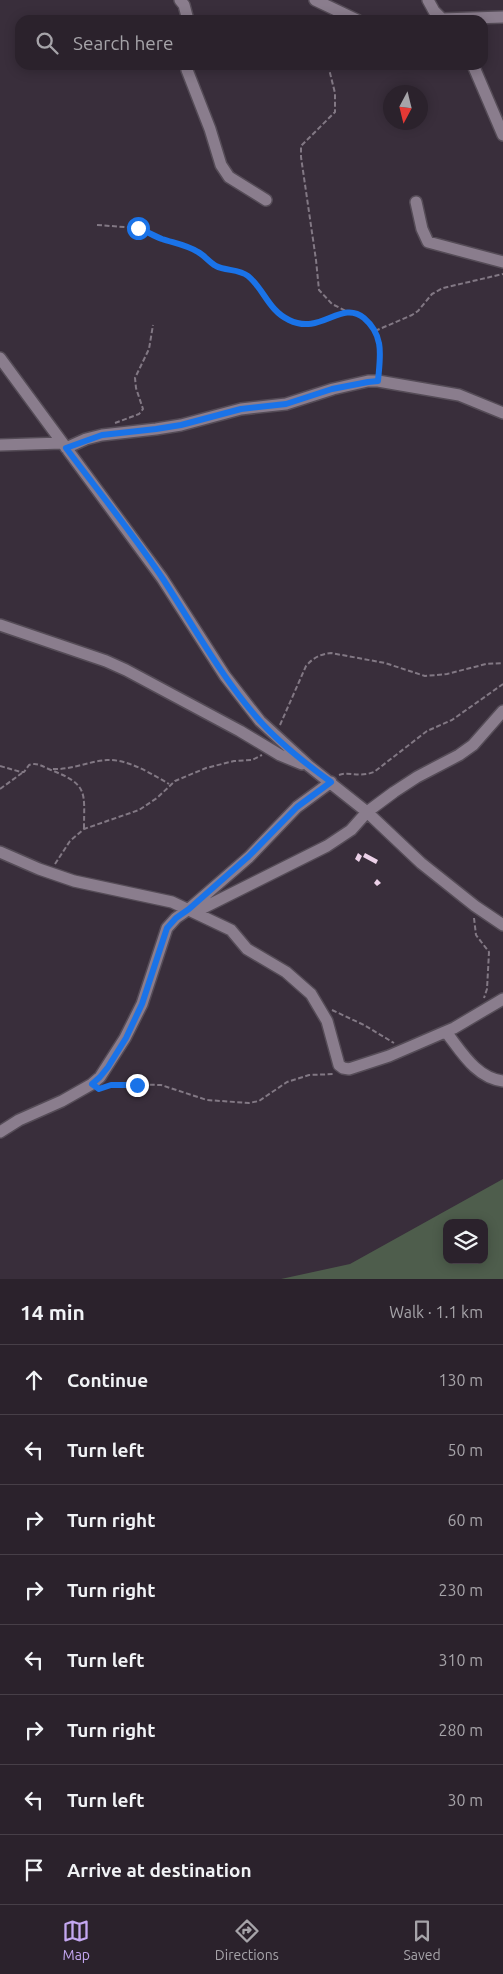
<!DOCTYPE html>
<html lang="en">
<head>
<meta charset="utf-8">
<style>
	:root { --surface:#2b222c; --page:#332a34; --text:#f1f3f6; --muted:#a6a4a9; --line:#473f48; --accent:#c4a7f1 }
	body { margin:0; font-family:Ubuntu,sans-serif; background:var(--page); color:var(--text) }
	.controls { position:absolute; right:15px; bottom:15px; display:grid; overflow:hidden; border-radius:10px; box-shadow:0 2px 12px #0003 }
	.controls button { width:45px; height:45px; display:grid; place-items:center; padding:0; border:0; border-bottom:1px solid var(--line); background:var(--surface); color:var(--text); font:25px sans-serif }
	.compass { position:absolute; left:383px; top:85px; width:45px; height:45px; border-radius:50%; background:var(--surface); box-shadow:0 2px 12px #0003; rotate:187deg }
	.stop { position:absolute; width:15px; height:15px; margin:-11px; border:4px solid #1a73e8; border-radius:50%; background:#fff }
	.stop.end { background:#1a73e8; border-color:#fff; box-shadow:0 1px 5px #0008 }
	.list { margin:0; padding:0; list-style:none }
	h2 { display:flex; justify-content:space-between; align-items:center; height:65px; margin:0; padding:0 20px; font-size:21px }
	h2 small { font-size:16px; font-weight:400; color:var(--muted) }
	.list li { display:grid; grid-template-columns:32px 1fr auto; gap:15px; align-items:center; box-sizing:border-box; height:70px; padding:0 20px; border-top:1px solid var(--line) }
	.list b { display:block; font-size:19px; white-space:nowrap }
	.list em { font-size:16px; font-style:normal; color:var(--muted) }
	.icon { flex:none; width:28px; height:28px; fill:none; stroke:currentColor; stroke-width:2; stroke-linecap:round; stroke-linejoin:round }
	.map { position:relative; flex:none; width:503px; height:1279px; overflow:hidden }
	.search { position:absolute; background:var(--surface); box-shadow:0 2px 12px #0003; left:15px; right:15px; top:15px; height:55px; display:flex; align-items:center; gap:12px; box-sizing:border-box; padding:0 18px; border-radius:15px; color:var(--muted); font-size:19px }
	.sheet { height:625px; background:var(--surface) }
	nav { display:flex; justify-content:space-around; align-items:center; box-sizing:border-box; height:70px; border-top:1px solid var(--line); background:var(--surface); font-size:14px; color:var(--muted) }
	nav a { display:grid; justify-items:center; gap:2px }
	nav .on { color:var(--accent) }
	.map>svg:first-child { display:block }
	.green { fill:#4e5d4c; fill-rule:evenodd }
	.building { fill:#ecd1e8 }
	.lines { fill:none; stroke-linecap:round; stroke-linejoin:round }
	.minor-casing { stroke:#554c57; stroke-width:14 }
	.path { stroke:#827884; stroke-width:2; stroke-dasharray:5 2.5; stroke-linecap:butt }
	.minor { stroke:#8a7d8d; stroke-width:11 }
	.route { stroke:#1a73e8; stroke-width:6 }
</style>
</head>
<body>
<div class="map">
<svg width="503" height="1279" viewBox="0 0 503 1279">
	<rect width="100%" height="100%" fill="#392e3b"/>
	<path class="green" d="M503 1179V1279H281L350 1264ZM447 1223H484V1260H447Z"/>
	<path class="building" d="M358 853 362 856 359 862 355 859Z
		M365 853 378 860 376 864 363 857Z
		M377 879 381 883 377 886 374 883Z"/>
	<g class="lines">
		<defs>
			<path id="minor" d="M180 0 184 5 188 20
				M315 0 357 20
				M428 0 434 11 443 20
				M442 19 503 17
				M187 65V70L210 129 221 165 229 177 266 200
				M473 65 503 135
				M416 202 422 229 428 242 503 262
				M0 358 162 578 225 676 260 721 309 766 367 812 421 863 475 906 503 925
				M0 445 62 443
				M66 448 86 439 102 435 156 429 181 425 241 409 286 404 333 389 368 381H378L459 395 503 413
				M0 625 106 661 126 670 240 731 280 755 302 764
				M0 852 39 869 74 881 172 902 231 930 247 949 286 972 311 994 327 1021 339 1065 343 1068 349 1069 389 1056 454 1028 503 999
				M195 912 327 846 351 830 367 812 394 792 417 777 459 755 473 745 503 711
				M446 1032C461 1051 476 1078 503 1081
				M0 1132 19 1120 62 1101 92 1084 100 1077 125 1038 142 1004 167 928 176 918 189 909 249 857 297 807 331 782"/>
		</defs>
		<use href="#minor" class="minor-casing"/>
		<path class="path" d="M197 17 203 20
			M328 65 335 93V112L301 146V157L316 260 319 290 332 304 346 311
			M97 225 138 228 157 237 192 248 200 253 215 265 248 276 279 314 302 325 315 324 346 311 356 313 364 318 378 336 381 345 379 372
			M375 331 412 315 418 311 432 294 443 288 503 274
			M115 423 139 414 143 409 136 388 135 378 149 349 153 325
			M280 725 306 666C313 658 320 654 331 653L385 663 425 676 447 674 486 664 503 663
			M0 766 21 772H24L29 765C38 762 43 767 51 770 89 785 84 792 84 829
			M53 769C71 770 90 761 107 760 128 759 152 774 169 784
			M339 775C350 771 358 778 374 772L427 731 452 720 503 684
			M0 789 22 773
			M55 864 70 841 84 829 139 810 157 798 175 781 206 768 234 761 252 760 262 755
			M474 918 476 935 489 952 487 989 484 998
			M332 1010 364 1025 394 1043
			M105 1087 121 1084 161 1085 207 1100 249 1103 259 1101 287 1082 309 1075 335 1074"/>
		<use href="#minor" class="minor"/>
	</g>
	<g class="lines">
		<path class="route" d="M137 1085H111L99 1089 92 1084 100 1077 108 1067 126 1038 142 1004 167 928 176 918 189 909 249 856 297 807 331 782C306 764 280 744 259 720 222 678 194 627 163 579 133 534 99 492 66 448L102 435 156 429 181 425 241 409 286 404 332 389 368 382 378 381C380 357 385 336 364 318 341 299 321 336 289 320 268 310 264 289 248 276 239 269 226 271 216 266 209 262 204 255 198 252 187 245 174 243 162 239 154 236 146 231 138 228"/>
	</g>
</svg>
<div class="controls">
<button><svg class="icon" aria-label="layers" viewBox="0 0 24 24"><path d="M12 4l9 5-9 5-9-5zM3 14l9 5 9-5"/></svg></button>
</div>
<svg class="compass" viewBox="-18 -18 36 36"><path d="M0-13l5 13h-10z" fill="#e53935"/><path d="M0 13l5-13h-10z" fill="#a6a4a9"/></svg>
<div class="stop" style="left:138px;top:228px"></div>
<div class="stop end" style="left:137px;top:1085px"></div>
<div class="search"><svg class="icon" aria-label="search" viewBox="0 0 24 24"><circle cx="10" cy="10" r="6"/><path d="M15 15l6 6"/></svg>Search here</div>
</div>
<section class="sheet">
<h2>14 min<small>Walk · 1.1 km</small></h2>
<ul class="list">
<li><svg class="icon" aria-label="ahead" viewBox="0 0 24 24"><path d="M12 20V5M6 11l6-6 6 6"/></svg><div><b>Continue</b></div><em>130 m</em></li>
<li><svg class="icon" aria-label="left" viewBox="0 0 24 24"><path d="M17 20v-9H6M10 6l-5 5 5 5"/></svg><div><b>Turn left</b></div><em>50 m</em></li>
<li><svg class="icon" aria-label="right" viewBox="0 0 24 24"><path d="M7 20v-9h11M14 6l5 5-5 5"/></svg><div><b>Turn right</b></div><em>60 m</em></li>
<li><svg class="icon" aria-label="right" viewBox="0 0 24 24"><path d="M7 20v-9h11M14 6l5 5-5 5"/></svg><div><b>Turn right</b></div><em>230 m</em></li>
<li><svg class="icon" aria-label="left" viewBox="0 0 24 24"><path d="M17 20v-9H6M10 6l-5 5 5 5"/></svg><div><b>Turn left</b></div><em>310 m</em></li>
<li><svg class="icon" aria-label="right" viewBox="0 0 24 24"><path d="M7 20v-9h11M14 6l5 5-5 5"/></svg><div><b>Turn right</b></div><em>280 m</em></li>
<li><svg class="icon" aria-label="left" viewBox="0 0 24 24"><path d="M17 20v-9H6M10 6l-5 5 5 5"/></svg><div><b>Turn left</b></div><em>30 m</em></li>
<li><svg class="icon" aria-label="arrive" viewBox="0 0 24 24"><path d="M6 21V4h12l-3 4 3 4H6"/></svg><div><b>Arrive at destination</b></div></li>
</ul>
</section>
<nav>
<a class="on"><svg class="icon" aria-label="map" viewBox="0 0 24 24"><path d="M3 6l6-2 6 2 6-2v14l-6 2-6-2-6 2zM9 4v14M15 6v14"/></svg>Map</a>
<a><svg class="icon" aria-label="directions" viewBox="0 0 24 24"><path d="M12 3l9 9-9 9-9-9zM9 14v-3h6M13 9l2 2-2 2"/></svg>Directions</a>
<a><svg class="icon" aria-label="saved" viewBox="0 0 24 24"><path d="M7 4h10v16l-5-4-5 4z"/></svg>Saved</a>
</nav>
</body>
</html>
